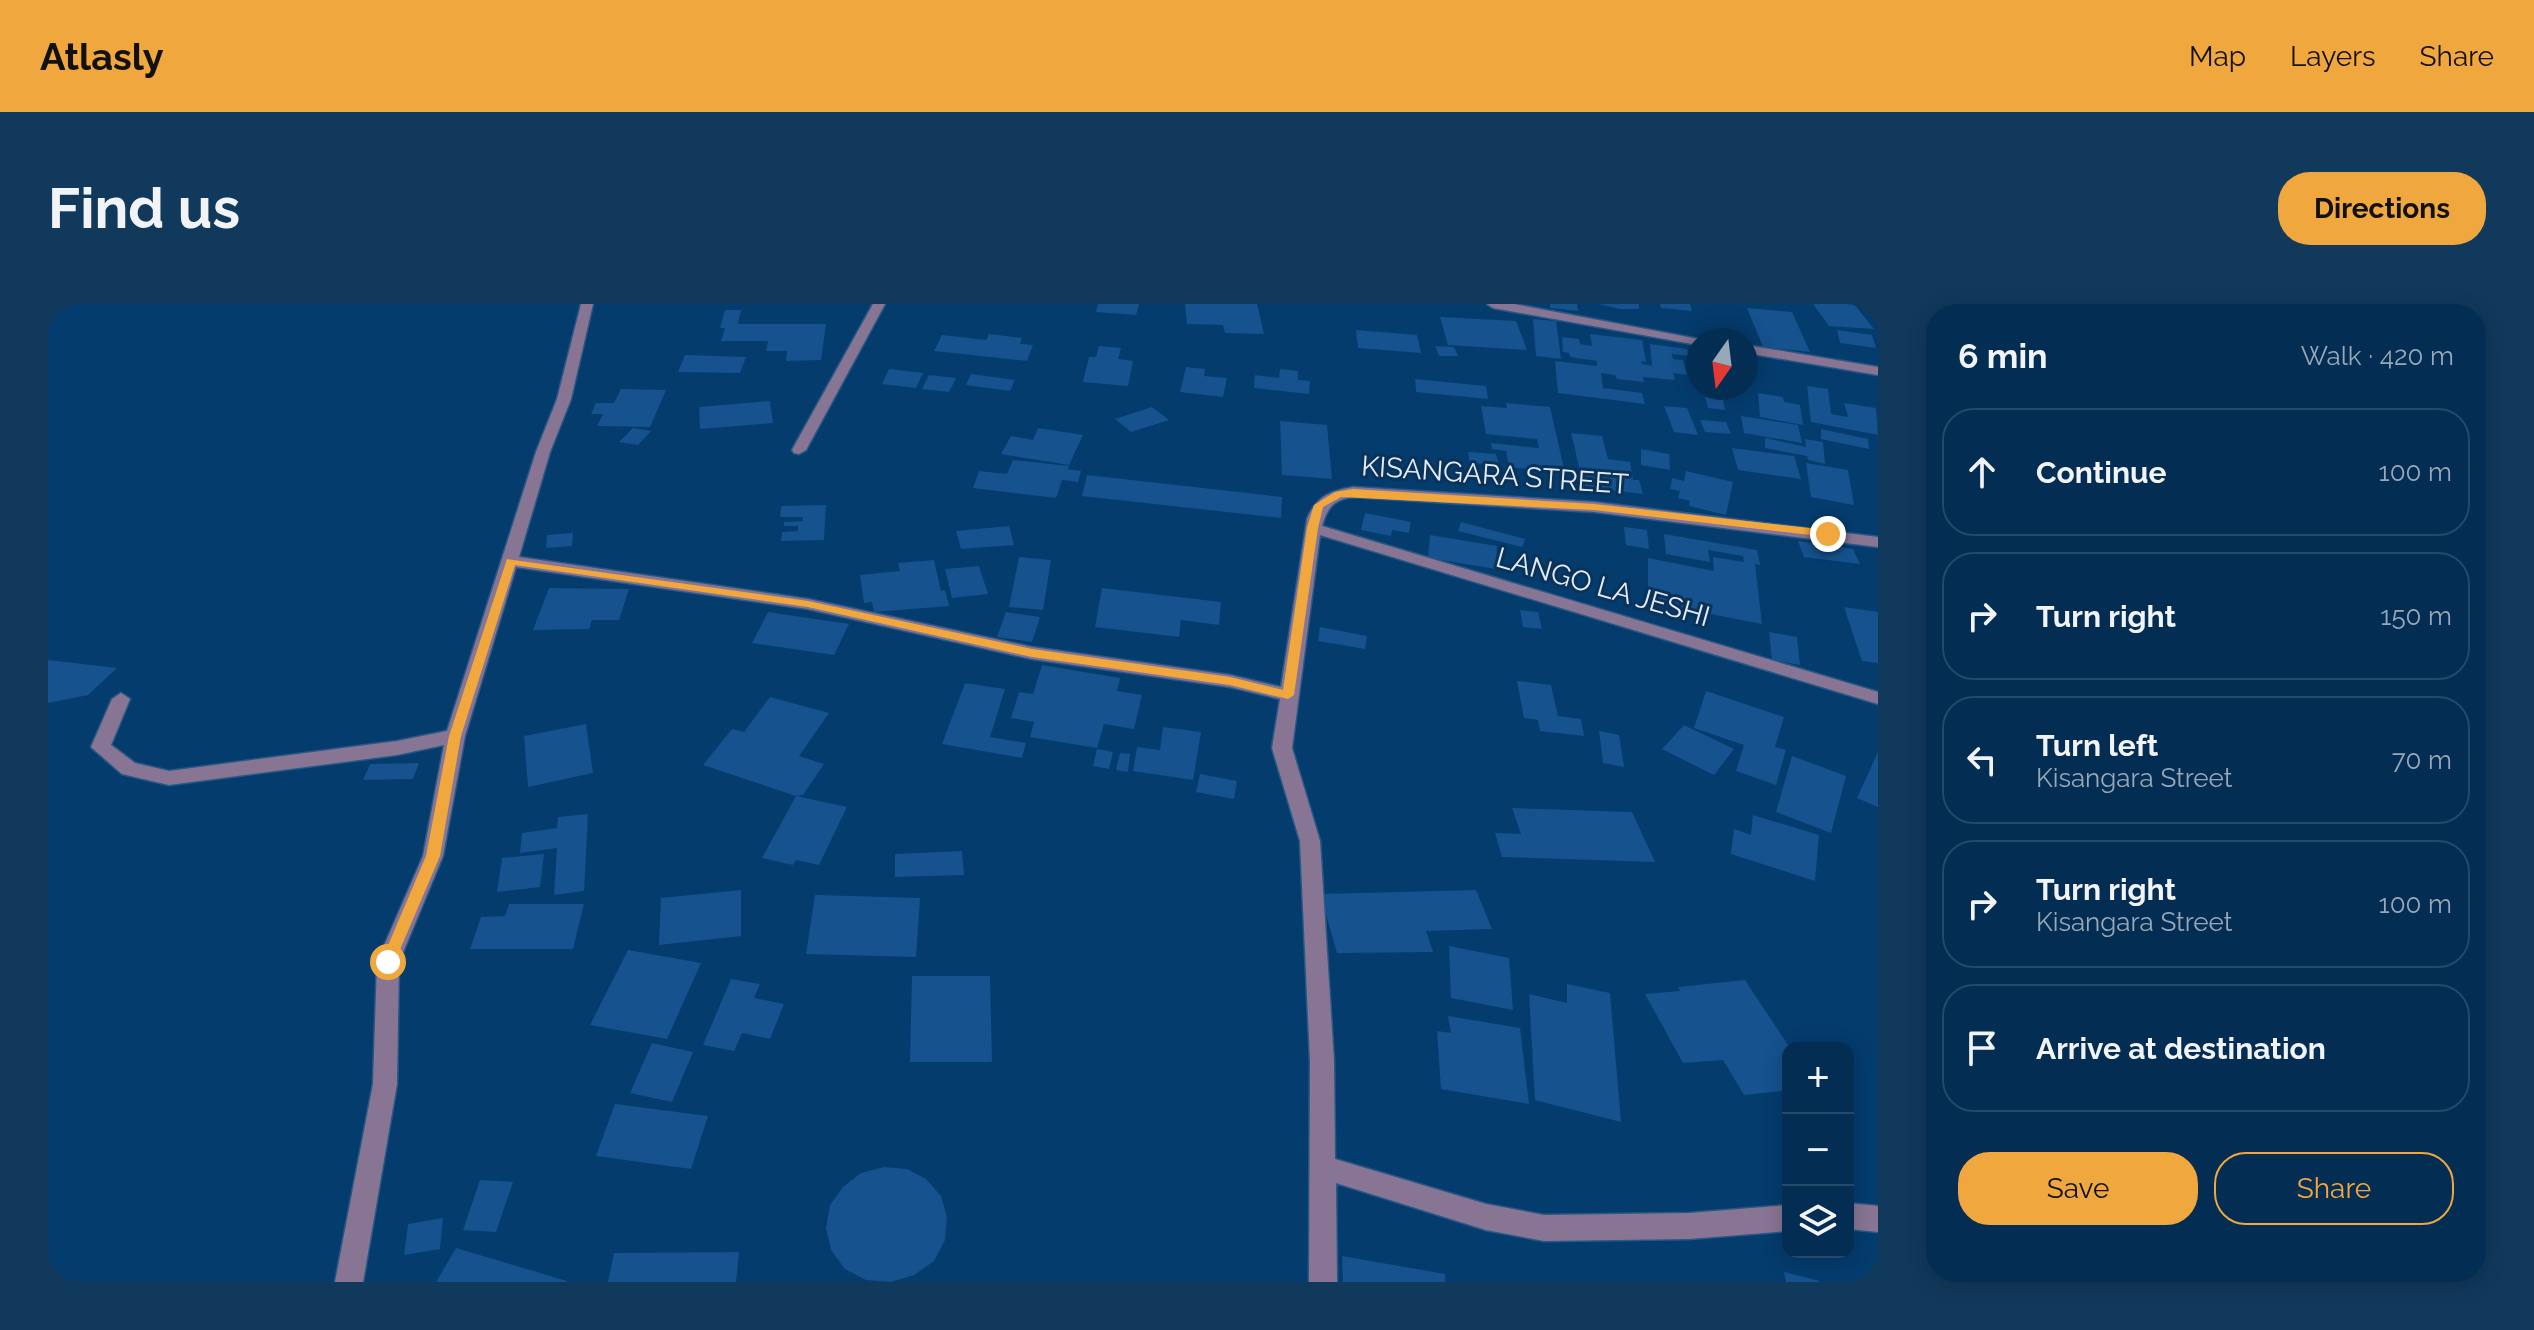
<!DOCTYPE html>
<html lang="en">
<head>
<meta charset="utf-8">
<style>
	:root { --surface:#032d52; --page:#11395c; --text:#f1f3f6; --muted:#97a8b8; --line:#244969; --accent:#f0a73e }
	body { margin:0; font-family:Raleway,sans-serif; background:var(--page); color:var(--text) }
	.controls { position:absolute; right:24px; bottom:24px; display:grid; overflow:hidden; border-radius:16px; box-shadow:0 4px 20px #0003 }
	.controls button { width:72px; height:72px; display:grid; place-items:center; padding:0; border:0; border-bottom:2px solid var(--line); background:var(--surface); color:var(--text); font:40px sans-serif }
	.compass { position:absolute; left:1638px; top:24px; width:72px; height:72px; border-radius:50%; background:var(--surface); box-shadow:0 4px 20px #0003; rotate:194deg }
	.stop { position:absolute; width:24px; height:24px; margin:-18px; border:6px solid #f0a73e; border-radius:50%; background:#fff }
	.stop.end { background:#f0a73e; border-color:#fff; box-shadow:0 2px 8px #0008 }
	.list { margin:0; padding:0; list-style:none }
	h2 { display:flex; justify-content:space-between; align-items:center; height:104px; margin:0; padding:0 32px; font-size:34px }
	h2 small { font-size:26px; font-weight:400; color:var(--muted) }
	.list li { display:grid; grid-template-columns:52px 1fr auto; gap:24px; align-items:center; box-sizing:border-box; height:128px; margin:0 16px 16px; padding:0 16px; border:2px solid var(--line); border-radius:32px }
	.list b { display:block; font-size:30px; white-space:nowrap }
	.list p { margin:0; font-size:26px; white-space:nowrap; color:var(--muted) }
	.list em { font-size:26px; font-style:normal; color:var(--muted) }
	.actions { display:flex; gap:16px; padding:24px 32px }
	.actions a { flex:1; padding:18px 0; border:2px solid var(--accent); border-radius:32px; text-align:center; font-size:28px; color:var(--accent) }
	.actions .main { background:var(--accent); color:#111 }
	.icon { flex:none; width:44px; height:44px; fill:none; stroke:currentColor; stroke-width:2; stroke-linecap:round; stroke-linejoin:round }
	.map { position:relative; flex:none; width:1830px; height:978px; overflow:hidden; border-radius:32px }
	header { display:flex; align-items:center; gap:48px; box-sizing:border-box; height:112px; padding:0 40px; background:var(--accent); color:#111 }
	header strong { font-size:38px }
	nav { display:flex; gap:44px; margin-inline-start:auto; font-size:28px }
	.intro { display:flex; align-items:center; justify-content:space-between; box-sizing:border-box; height:192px; padding:0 48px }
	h1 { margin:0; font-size:56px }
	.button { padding:20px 36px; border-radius:32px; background:var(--accent); color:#111; font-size:28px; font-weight:700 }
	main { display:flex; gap:48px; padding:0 48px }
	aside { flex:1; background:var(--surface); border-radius:32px; box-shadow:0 4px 20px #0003 }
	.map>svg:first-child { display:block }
	.building { fill:#15528e }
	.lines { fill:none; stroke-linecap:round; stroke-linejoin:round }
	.minor-casing { stroke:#285884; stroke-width:3 }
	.minor { fill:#887594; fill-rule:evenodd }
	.route { fill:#f0a73e }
	.labels { text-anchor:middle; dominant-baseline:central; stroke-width:6; stroke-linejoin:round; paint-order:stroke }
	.street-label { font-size:28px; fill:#e3edfa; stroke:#0b3259 }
</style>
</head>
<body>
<header>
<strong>Atlasly</strong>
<nav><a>Map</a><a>Layers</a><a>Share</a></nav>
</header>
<div class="intro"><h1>Find us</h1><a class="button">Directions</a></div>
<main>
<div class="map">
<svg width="1830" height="978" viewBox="0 0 1830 978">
	<rect width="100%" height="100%" fill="#043c6e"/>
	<path class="building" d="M1050 0H1091L1088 11 1048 8Z
		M1137 0H1209L1216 30 1177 29 1175 21 1139 20Z
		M1502 0H1529L1530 7 1502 4Z
		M1551 0H1591V5H1572Z
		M1612 0H1642L1644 7 1613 4Z
		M1765 0H1806L1826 25 1781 22Z
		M1699 4 1744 8 1762 48 1715 43Z
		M677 6H693L690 20H778L773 56 738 57 739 47H718L720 37H673L677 24H672Z
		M1392 13 1468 17 1479 46 1400 41Z
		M1485 15 1508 17 1513 55 1488 52Z
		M1308 26 1369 31 1373 49 1310 44Z
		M1789 26 1824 31 1828 44 1792 39Z
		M941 30 974 34 972 40 985 41 979 57 886 47 894 31 938 36Z
		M1542 30 1594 36 1598 58 1593 57 1594 60 1604 62 1602 40 1639 45 1641 52 1624 50 1625 55 1635 56 1639 71 1625 69 1627 76 1595 73 1596 78 1569 75 1567 71 1553 69 1555 84 1594 89 1597 100 1510 89 1507 57 1549 62V57L1522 53 1521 49 1515 48 1514 33 1531 35 1532 40 1544 42Z
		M1051 42 1073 44 1070 55 1085 57 1080 82 1035 78 1041 53H1048Z
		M1387 42 1406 43 1410 52H1391Z
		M637 51 698 53 692 69 630 68Z
		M1138 63 1157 65 1156 72 1179 74 1175 93 1132 88Z
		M841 65 875 69 868 84 834 80Z
		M1232 65 1250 67V76L1262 77 1261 90 1206 84 1207 71 1231 74Z
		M923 70 967 76 962 87 918 81Z
		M881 71 908 74 901 88 874 85Z
		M1367 75 1438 82 1440 95 1368 88Z
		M1759 82 1780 85 1783 110 1800 113 1796 99 1828 104 1830 131 1763 118Z
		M573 85 618 86 602 123 549 122 555 110H543L548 99H566Z
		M1710 89 1735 93 1736 98 1752 101 1755 121 1712 113Z
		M1657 93 1675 95 1677 106 1660 104Z
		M722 97 725 119 652 125 651 103Z
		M1458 99 1502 103 1517 169 1461 163 1458 147 1444 145 1443 139 1491 144 1489 135 1438 130 1433 102 1459 104Z
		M1616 102 1639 104 1650 131 1626 128Z
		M1104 103 1121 116 1083 128 1067 115Z
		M1693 112 1750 121 1754 139 1696 129Z
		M1652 116 1678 118 1683 130 1657 128Z
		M1232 117 1279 121 1284 175 1234 171Z
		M585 124 603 127 590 141 571 138Z
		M990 124 1035 131 1021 161 953 150 963 132 985 136Z
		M1773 125 1820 135 1821 145 1773 135Z
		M1523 129 1554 132 1560 155 1582 158 1585 176H1591L1595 190 1536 183Z
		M1717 134 1758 143 1757 135 1775 138 1777 160 1760 156 1759 152 1717 144Z
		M1684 144 1746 152 1753 175 1690 166Z
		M1593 145 1621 150 1622 166 1593 161Z
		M1420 148 1448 150 1451 161 1422 159Z
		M965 156 1021 162 1020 165 1033 167 1030 178 1014 176 1008 194 925 184 931 167 959 170Z
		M1758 159 1800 166 1806 201 1763 193Z
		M1638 167 1685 178 1678 211 1641 202 1642 197 1630 194 1632 187 1622 185 1624 174 1636 177Z
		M1039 171 1234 193 1233 214 1034 192Z
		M778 201 776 236 733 237 734 228 750 227V222H736V218L755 217V213H732L733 202Z
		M1317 209 1363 218 1361 229 1344 226 1343 232 1313 226Z
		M1413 218 1477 235 1474 243 1410 227Z
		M961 222 966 241 913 245 908 227Z
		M1576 223 1599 226 1601 245 1578 241Z
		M525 229 524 242 498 244 499 231Z
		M1616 230 1709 246 1712 261 1707 260 1714 320 1600 298V254L1666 267 1665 253 1696 258 1695 252 1660 246 1662 258 1618 250Z
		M1382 231 1449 242 1448 265 1380 254Z
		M1750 237 1805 245 1812 260 1756 253Z
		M971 253 1003 256 995 306 961 303Z
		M886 256 893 287 897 286 901 302 826 308 824 298 816 299 812 271 852 267 850 259Z
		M931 262 940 290 904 294 897 265Z
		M501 284 581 285 571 316H544L541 325 485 326Z
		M1054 284 1173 298 1171 321 1133 316 1131 333 1047 323Z
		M1796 303 1830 308V359L1814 357Z
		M1472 306 1490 308 1494 325 1475 323Z
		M720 308 801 320 786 351 704 339Z
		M958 308 992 313 984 338 949 333Z
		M1272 323 1319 332 1317 345 1270 337Z
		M1721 328 1749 333 1752 361 1724 356Z
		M0 356 69 364 40 391 0 399Z
		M994 361 1072 374 1069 387 1094 391 1086 425 1056 420 1049 444 982 433 986 418 963 414 971 388 985 390Z
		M1469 377 1503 381 1510 412 1533 415 1536 432 1492 427 1490 416 1476 414Z
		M917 379 957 385 942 433 978 439 974 454 894 440Z
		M1658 387 1736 413 1727 443 1738 446 1728 481 1688 467 1696 441 1646 424Z
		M722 393 781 409 751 452 776 460 755 491 748 492 799 503 771 561 748 556 745 561 714 554 748 492 655 461 684 425 696 428Z
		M538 420 545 469 480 483 476 432Z
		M1636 421 1686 445 1666 471 1614 445Z
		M1115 423 1153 428 1145 476 1085 467 1089 443 1112 446Z
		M1551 427 1571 431 1576 463 1555 459Z
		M1049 445 1065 448 1061 465 1045 462Z
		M1830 448V503L1809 494Z
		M1072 449 1082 450 1080 468 1068 466Z
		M1744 452 1798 472 1783 529 1728 508Z
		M371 459 365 475 315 476 322 460Z
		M1152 470 1189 477 1186 495 1148 488Z
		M1464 504 1584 508 1607 558 1454 553 1447 529 1473 530Z
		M540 510 536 587 506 591 509 544 472 549 474 529 509 524 510 513Z
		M1705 511 1771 531 1767 577 1683 550 1686 525 1703 531Z
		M914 547 916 571 847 573V550Z
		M496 550 492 583 449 588 454 554Z
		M693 586V632L611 641 613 594Z
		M1428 586 1444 625 1378 627 1385 648 1289 649 1272 590Z
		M767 591 872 594 868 653 758 650Z
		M461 600H536L525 645H422L433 613 457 612Z
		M1401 642 1461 654 1465 706 1403 694Z
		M580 646 653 659 619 735 542 721Z
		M864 672H942L944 758H862Z
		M683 675 712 680 706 694 736 700 722 735 694 729 686 747 655 741Z
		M1697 676 1742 744 1740 786 1696 791 1675 756 1635 759 1597 690 1632 687 1630 683Z
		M1519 680 1562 689 1573 818 1487 796 1481 690 1519 699Z
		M1400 712 1472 724 1481 800 1393 785 1389 727 1403 729Z
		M604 739 645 748 624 798 582 789Z
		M567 800 660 812 643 865 548 852Z
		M836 863 859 865 878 875 893 892 899 913 897 936 886 957 866 971 843 978 818 976 797 965 783 946 778 924 782 901 795 883 813 869Z
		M432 876 465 878 448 928 415 926Z
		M395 914 392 945 356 951 360 920Z
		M408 944 519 977V978H388Z
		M691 948 688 978H560L566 949Z
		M1294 952 1397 970V978H1295Z
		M1736 968 1772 977 1771 978H1738Z"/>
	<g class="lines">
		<defs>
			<path id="minor" d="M533 0H545L523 95 502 148 471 253 760 295 984 343 1182 371 1233 383 1259 215C1268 193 1282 187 1305 183L1546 198 1830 233V243L1546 208 1305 193C1286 195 1279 204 1274 222L1830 388V400L1272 231 1244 444 1272 537 1286 757 1287 855 1438 900 1496 911 1641 909 1740 901V927L1641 935 1496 937 1438 926 1288 879 1289 978H1261L1262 757 1252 537 1224 444 1232 395 1182 383 984 355 760 305 468 263 417 432 395 552 351 658 349 780 315 978H287L325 780 329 658 375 552 396 441 349 451 121 481 74 470 43 443 64 395 73 389 82 395 63 441 87 459 121 467 349 437 399 427 488 148 509 95Z
				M825 0H837L758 146 751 150 746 149 744 146Z
				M1439 0H1466L1656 36H1650V41L1445 4Z
				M1698 41 1830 63V71L1698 49Z
				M1800 899 1830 902V928L1800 925Z"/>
		</defs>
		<use href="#minor" class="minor-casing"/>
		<use href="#minor" class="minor"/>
	</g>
	<path class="route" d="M1305 185 1546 200 1780 226 1785 230 1780 233 1546 206 1293 193 1275 203 1270 224 1246 391 1240 395 1182 381 984 353 760 303 467 261 413 432 392 552 345 662 340 664 333 658 378 552 401 432 459 255 760 297 984 345 1182 373 1235 386 1259 224 1266 201 1287 188Z"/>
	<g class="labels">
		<g class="street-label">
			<text transform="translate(1447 171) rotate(4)">KISANGARA STREET</text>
			<text transform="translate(1555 283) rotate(16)">LANGO LA JESHI</text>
		</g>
	</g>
</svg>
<div class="controls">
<button>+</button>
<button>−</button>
<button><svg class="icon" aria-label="layers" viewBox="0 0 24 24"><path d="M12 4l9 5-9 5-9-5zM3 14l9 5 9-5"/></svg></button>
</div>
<svg class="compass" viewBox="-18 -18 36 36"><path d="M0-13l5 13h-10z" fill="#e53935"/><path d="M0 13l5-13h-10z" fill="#97a8b8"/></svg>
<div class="stop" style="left:340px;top:658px"></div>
<div class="stop end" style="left:1780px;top:230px"></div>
</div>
<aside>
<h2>6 min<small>Walk · 420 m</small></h2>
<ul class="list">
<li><svg class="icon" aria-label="ahead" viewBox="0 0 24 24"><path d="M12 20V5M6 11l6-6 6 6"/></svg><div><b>Continue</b></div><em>100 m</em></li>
<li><svg class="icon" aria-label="right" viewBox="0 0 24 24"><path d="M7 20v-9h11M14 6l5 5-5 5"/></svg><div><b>Turn right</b></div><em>150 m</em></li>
<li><svg class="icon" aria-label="left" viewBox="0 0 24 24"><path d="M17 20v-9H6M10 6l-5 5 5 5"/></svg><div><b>Turn left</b><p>Kisangara Street</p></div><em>70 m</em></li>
<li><svg class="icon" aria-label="right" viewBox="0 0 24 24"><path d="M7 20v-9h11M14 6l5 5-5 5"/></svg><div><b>Turn right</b><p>Kisangara Street</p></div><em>100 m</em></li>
<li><svg class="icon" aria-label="arrive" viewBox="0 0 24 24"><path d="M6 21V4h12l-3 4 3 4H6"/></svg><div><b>Arrive at destination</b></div></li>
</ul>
<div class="actions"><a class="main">Save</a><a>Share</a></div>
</aside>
</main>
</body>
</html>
